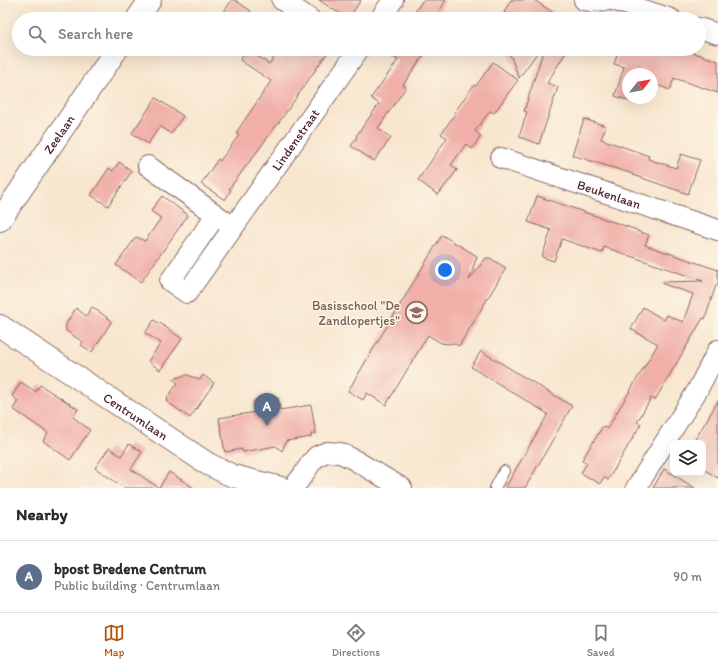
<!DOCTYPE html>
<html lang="en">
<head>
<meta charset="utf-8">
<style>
	:root { --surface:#fff; --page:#f7f7f7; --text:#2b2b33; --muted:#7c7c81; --line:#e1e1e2; --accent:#b45309 }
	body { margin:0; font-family:Itim,sans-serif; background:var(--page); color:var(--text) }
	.controls { position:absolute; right:12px; bottom:12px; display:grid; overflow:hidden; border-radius:8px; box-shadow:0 4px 16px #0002 }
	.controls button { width:36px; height:36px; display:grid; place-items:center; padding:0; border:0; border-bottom:1px solid var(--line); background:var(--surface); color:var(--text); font:20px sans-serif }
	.compass { position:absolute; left:622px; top:68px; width:36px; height:36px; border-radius:50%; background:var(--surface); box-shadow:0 4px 16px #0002; rotate:59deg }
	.you { position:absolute; left:445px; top:270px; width:14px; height:14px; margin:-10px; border:3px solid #fff; border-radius:50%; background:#1a73e8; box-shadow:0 0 0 6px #1a73e833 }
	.badge { display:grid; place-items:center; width:26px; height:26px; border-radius:50%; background:var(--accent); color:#fff; font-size:13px; font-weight:700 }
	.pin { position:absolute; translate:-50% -33px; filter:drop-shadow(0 1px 2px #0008) }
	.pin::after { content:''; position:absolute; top:21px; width:14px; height:12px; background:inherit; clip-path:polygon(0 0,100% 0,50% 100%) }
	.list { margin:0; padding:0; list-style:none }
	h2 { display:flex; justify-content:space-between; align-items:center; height:52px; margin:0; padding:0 16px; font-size:17px }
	h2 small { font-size:13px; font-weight:400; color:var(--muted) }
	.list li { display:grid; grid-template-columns:26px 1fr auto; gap:12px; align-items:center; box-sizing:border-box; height:72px; padding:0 16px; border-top:1px solid var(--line) }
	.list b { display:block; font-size:15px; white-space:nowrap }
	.list p { margin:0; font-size:13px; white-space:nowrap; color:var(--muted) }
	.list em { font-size:13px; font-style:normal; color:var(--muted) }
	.icon { flex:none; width:22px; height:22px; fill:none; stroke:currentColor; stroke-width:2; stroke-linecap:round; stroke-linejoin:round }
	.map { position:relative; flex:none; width:718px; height:488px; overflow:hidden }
	.search { position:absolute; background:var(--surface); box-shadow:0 4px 16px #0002; left:12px; right:12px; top:12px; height:44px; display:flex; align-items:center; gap:10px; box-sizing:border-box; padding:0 14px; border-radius:22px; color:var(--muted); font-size:15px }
	.sheet { height:124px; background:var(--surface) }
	nav { display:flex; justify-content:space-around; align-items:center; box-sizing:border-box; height:56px; border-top:1px solid var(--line); background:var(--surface); font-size:11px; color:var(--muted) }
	nav a { display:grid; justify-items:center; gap:2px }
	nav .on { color:var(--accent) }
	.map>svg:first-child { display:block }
	.building { fill:#f0b0a9 }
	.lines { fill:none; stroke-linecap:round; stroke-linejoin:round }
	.service-casing { stroke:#876564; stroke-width:12 }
	.minor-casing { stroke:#876564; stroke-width:22 }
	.tertiary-casing { stroke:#876564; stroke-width:24 }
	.service { stroke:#fff; stroke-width:10 }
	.minor { stroke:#fff; stroke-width:20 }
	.tertiary { stroke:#fff; stroke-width:22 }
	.labels { text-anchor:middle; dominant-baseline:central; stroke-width:3; stroke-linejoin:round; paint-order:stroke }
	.street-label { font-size:13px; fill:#4a1f2b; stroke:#fcf5e5 }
	.education-label { font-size:13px; fill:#785e54; stroke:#fcf5e5; text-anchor:end }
</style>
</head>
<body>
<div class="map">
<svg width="718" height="488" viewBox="0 0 718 488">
	<rect width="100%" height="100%" fill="#fcf5e5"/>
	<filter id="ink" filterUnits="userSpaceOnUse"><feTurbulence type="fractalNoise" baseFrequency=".025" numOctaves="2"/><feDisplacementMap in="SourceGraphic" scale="8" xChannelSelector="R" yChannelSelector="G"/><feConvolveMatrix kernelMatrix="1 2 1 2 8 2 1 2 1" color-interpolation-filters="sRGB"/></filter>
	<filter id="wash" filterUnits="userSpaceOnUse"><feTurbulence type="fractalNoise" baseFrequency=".012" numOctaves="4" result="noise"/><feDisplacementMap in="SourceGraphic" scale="16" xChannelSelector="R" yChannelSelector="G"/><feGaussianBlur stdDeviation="0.9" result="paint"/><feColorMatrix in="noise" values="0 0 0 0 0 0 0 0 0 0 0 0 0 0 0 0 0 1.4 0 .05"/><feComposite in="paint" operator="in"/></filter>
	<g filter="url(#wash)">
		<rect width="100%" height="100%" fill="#f8e6cf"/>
		<g id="blocks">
			<path class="building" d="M232 0H235L251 11 246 19H219Z
				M319 0H361L348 19Z
				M423 0H446L435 19H410Z
				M511 0H534L563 19H515L504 12Z
				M247 49 269 64 280 49H330L282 118 229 189 231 190 225 200 201 184 218 159 220 161 239 135 236 133 271 81 240 60Z
				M381 49H428L403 85 406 87 378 128 391 138 374 161 351 146 357 137 356 136 379 104 371 98 398 60Z
				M508 49H540L519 78Z
				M544 49H568L547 83 558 87 539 144 519 137 527 112 524 111Z
				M619 49H682L718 61V93L674 78 670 90 652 83V74H628V98H640L638 104 615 96 624 67 614 64Z
				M493 62 518 80 494 113 490 111 475 131 481 136 472 149 466 144 451 165 457 170 438 195 418 180 447 138 441 134 455 114 454 113 474 85 476 86Z
				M156 98 183 116 171 134 160 126 148 144 132 133Z
				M584 119 606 126 601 139 649 156 648 159 676 168 681 154 700 160 688 194 633 175V174L572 155Z
				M119 162 132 171 108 206 91 195 109 168 113 171Z
				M162 196 188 215 141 282 116 265 136 237 145 241 161 218 151 211Z
				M537 196 637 230V231L649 235 645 245 718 270V286L716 285 705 319 703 318 655 400 651 398 637 422 641 424 608 480 604 477 600 484 581 473 587 463 582 460 603 426 607 429 658 344 631 329 643 307 664 320 667 315 683 322 693 294 663 284V282L703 281 604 247 602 253 562 239 554 261 542 257 551 230 528 222Z
				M442 235 477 256 469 280 486 258H490L506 268 459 346 453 343 448 344 441 343 428 335 386 405 367 393 363 400 348 391Z
				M92 307 112 321 92 352 81 345 83 342 66 331V324L76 308 86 316Z
				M154 320 160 324V323L182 339 160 370 148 361 161 343 145 333Z
				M481 351 572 406 525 488H505L548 414 471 367Z
				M185 375H188L200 380 203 375 214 383 190 418 166 401 168 399 167 398 178 383 173 379Z
				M21 382 36 392 40 385 78 409 73 417 90 430 70 460 43 441 48 433 13 409 18 401 12 396Z
				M278 398 280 410 311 405 316 434H311V437L286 441 282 451 276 446 243 452 242 449 225 452 219 418 256 412 254 401Z
				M718 401V478L703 469V443H693Z
				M129 444 142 452 131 469 159 488 169 472 194 488H125L95 468 109 448 121 456Z
				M664 469 695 488H653Z"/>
		</g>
	</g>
	<g filter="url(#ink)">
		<use href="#blocks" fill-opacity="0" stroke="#876564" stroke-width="1"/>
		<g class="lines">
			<defs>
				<path id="service" d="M495 488 504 471"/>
				<g id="minor">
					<path d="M282 0 310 19"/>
					<path d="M584 0 591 1 609 0"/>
					<path d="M613 0 671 19"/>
					<path d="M380 19 393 0"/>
					<path d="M699 28 718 34"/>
					<path id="s1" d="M501 158 718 230"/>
					<path d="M148 166 226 222"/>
					<path id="s2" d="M216 215 170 281 187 293 359 49"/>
					<path d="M293 488 303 475 311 463 317 456 327 452 340 453 351 458 402 488"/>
					<path d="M636 488 697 391 718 350"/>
				</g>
				<g id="tertiary">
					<path d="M137 19 150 0"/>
					<path id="s3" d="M0 220 117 49"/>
					<path id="s4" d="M0 326 208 464 233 476 281 488"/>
				</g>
			</defs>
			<use href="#service" class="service-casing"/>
			<use href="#minor" class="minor-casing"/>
			<use href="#tertiary" class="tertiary-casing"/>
			<use href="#service" class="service"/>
			<use href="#minor" class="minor"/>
			<use href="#tertiary" class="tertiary"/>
		</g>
	</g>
	<defs>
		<symbol id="school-ring" viewBox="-11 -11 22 22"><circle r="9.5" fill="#fcf5e5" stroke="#8d6e63" stroke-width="1.5"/><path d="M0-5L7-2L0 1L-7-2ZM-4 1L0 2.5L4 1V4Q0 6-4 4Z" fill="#8d6e63"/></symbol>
	</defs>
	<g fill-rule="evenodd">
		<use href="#school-ring" x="404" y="300" width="25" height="25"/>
	</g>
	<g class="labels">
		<g class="street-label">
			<text stroke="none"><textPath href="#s3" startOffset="104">Zeelaan</textPath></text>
			<text stroke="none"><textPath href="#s2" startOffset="289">Lindenstraat</textPath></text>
			<text stroke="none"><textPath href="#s1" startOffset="114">Beukenlaan</textPath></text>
			<text stroke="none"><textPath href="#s4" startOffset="163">Centrumlaan</textPath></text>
		</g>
		<g class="education-label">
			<text x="400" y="305">Basisschool "De<tspan x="400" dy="15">Zandlopertjes"</tspan></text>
		</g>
	</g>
</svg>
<div class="controls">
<button><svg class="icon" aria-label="layers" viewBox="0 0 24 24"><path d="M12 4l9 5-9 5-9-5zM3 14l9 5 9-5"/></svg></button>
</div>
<svg class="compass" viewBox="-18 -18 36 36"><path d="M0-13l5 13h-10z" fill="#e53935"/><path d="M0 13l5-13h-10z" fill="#7c7c81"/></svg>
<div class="you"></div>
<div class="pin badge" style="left:267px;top:426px;background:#5c6f8a">A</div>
<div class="search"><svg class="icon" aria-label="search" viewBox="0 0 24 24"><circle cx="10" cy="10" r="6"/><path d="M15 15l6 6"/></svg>Search here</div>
</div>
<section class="sheet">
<h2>Nearby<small></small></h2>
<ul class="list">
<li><span class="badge" style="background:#5c6f8a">A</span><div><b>bpost Bredene Centrum</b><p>Public building · Centrumlaan</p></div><em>90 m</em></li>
</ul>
</section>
<nav>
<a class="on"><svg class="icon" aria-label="map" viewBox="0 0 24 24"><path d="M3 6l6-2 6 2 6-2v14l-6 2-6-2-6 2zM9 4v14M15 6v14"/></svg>Map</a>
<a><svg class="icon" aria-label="directions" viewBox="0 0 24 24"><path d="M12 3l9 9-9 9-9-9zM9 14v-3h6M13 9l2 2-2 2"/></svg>Directions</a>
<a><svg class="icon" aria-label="saved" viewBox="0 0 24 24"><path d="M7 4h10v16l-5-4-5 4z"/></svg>Saved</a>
</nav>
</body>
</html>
